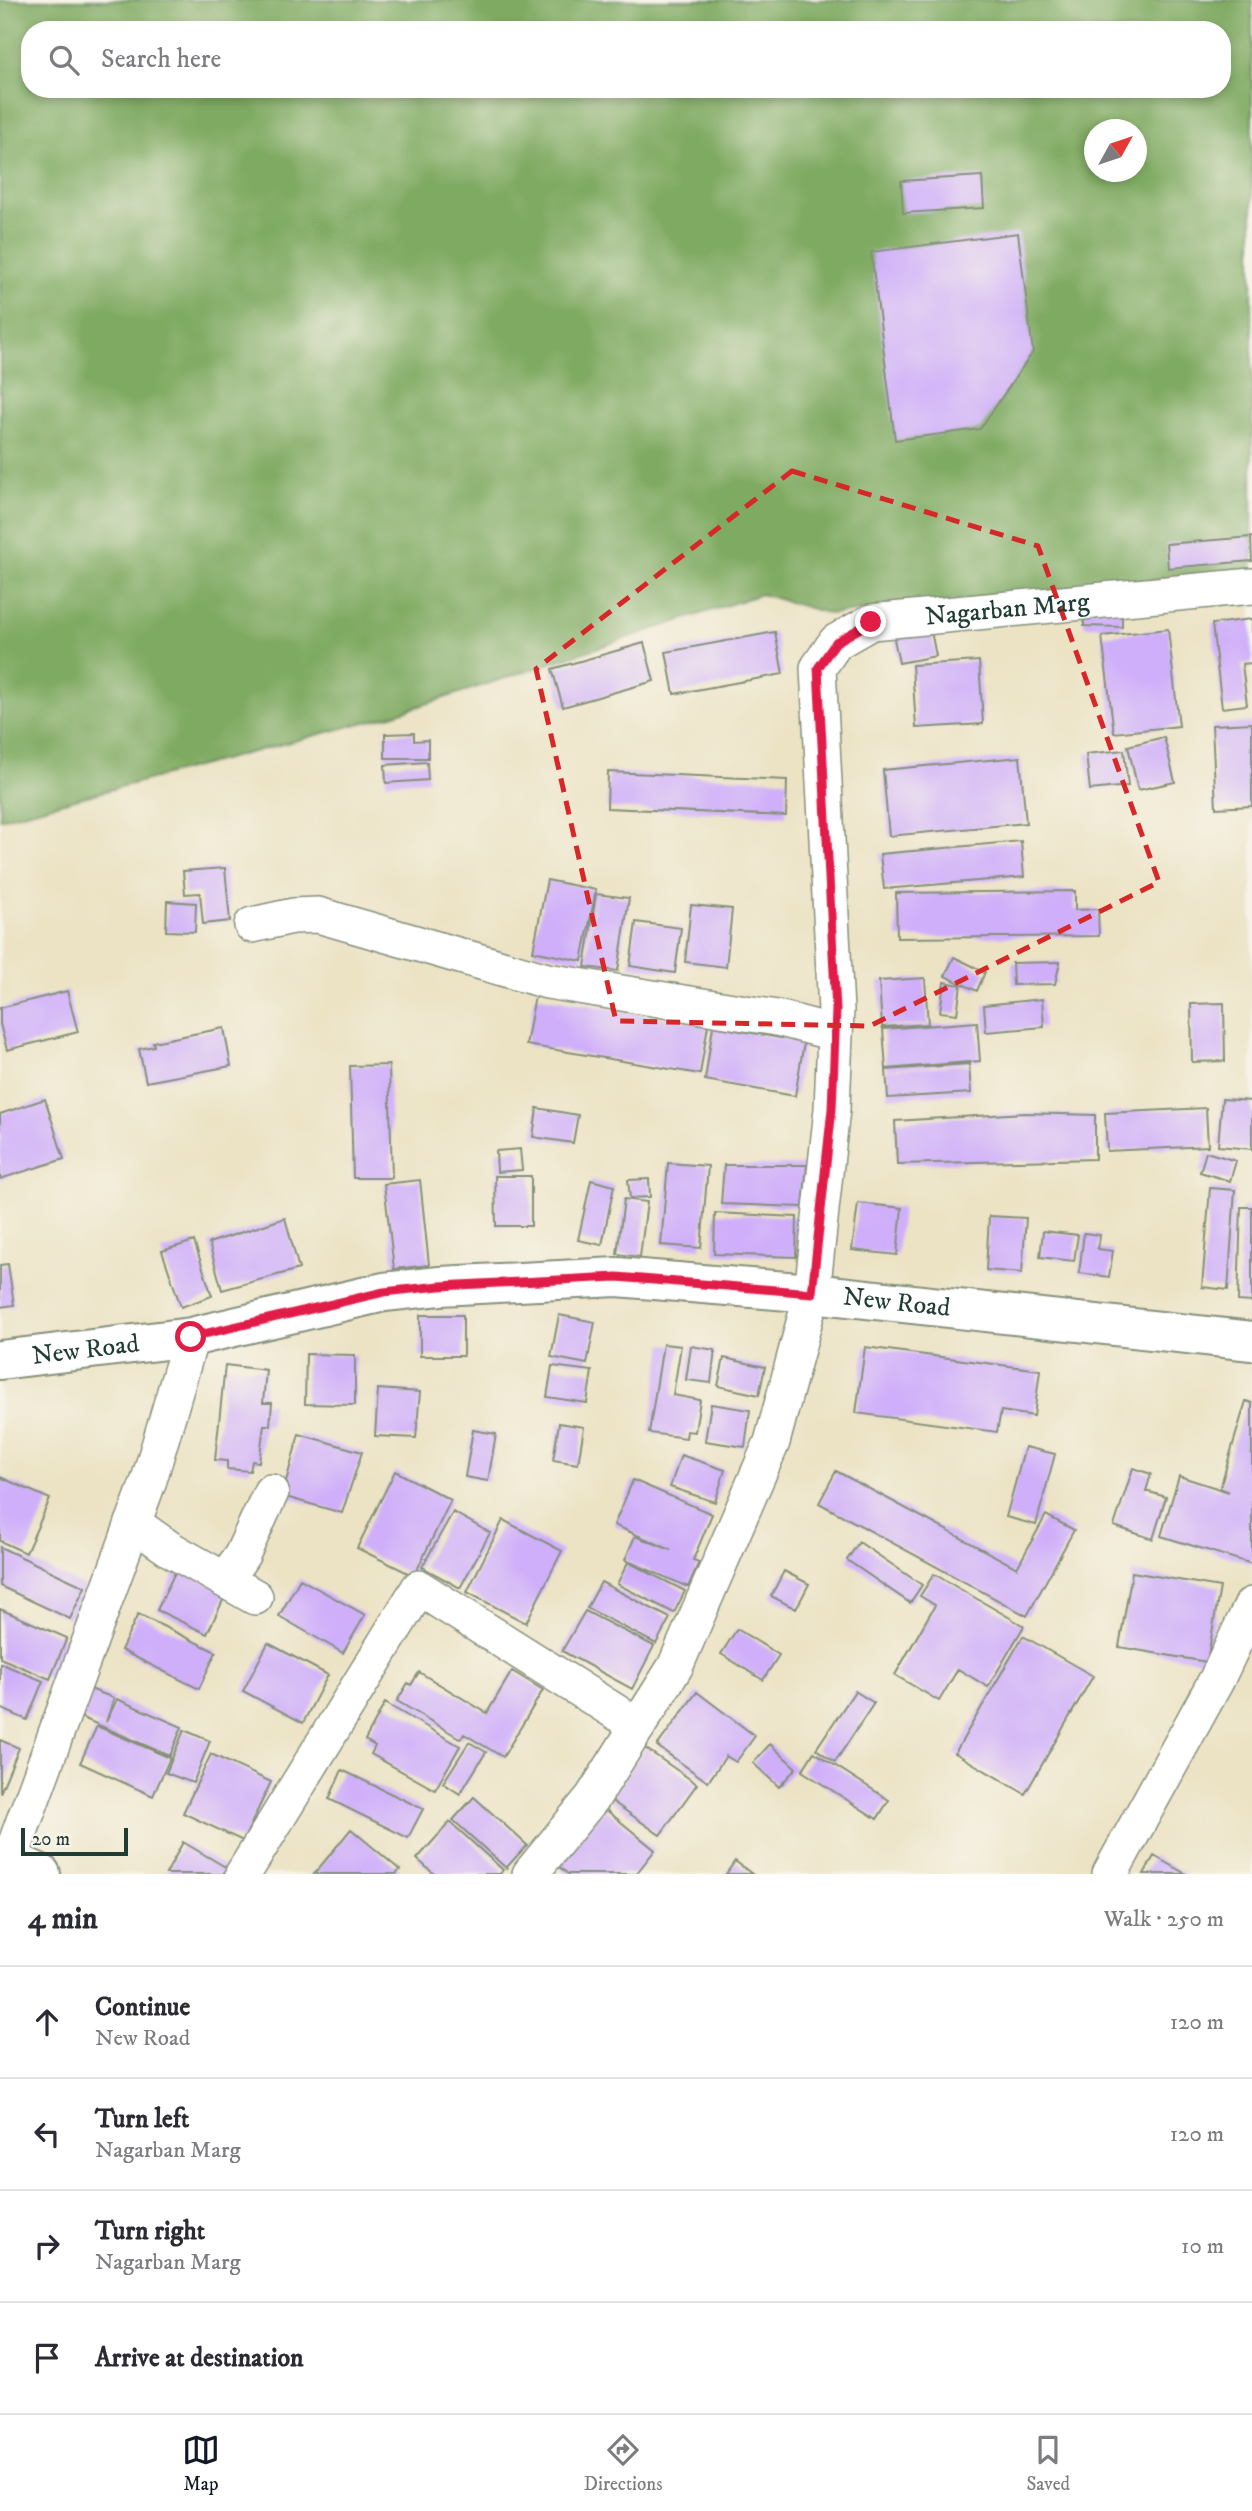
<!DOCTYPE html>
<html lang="en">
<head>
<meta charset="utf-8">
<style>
	:root { --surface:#fff; --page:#f2f2f3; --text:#2b2b33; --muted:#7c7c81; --line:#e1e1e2; --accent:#111827 }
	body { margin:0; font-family:"IM FELL DW Pica",serif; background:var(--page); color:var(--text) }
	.compass { position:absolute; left:1084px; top:119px; width:63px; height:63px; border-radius:50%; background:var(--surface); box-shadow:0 4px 10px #0003; rotate:50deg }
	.scale { position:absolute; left:21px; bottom:18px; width:107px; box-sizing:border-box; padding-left:7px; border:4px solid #1f3d34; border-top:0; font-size:19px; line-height:24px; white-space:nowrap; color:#1f3d34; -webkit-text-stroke:5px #f7f3e8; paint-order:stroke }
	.stop { position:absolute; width:21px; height:21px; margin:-16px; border:5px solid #e11d48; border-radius:50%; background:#fff }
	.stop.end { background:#e11d48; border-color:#fff; box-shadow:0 2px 7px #0008 }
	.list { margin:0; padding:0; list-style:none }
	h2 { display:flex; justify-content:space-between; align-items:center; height:91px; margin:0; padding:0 28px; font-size:30px }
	h2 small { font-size:23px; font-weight:400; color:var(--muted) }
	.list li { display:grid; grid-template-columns:46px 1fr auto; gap:21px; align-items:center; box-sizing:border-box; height:112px; padding:0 28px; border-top:2px solid var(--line) }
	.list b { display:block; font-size:26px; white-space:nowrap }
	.list p { margin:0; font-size:23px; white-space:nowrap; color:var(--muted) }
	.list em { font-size:23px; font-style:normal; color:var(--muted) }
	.icon { flex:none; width:38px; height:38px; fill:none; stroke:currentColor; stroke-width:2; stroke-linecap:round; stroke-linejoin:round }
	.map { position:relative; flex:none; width:1252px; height:1874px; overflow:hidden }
	.search { position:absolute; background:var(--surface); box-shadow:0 4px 10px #0003; left:21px; right:21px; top:21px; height:77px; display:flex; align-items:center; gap:18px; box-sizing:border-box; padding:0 24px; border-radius:28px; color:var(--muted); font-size:26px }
	.sheet { height:539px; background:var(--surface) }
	nav { display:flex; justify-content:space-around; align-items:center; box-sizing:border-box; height:98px; border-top:2px solid var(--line); background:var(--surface); font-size:19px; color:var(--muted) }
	nav a { display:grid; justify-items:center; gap:4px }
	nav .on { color:var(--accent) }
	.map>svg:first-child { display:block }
	.forest { fill:#7faa62; stroke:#4f744b; stroke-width:2; fill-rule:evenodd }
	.building { fill:#cfaffa }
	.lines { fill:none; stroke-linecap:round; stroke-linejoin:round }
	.street-casing { stroke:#86907c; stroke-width:38 }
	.secondary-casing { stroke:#86907c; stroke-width:42 }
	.street { stroke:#fff; stroke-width:35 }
	.secondary { stroke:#fff; stroke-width:38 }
	.route { stroke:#e11d48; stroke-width:9 }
	.marked { fill:none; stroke:#d62828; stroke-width:5; stroke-dasharray:14 9; stroke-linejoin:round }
	.labels { text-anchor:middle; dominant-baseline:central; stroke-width:5; stroke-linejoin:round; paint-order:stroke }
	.street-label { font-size:26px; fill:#1f3d34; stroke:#f7f3e8 }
</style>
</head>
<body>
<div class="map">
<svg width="1252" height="1874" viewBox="0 0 1252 1874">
	<rect width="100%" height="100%" fill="#f7f3e8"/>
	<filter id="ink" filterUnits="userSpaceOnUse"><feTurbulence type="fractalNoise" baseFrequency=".0143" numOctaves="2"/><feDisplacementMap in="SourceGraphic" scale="14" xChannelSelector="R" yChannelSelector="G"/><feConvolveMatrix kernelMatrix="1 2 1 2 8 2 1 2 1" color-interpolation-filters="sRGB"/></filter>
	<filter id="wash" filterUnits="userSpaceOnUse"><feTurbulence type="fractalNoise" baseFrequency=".00686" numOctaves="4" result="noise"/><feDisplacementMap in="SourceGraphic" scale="28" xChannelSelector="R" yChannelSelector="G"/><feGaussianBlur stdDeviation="1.57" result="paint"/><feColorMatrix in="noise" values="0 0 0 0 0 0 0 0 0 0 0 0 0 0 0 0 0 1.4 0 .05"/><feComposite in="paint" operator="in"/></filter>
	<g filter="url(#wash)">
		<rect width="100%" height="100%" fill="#ece3c5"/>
		<path class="forest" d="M0 0H1252V570L830 614 761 594 392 715 0 819ZM30 30H1222V89H30ZM1094 130H1136V172H1094Z"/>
		<g id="blocks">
			<path class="building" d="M982 176 984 208 903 213 901 181Z
				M1018 233 1033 352 980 429 895 440 871 252Z
				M1251 537 1252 561 1168 568 1166 544Z
				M1084 606 1122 607V627L1084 626Z
				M1252 619V663L1242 664 1247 705 1222 708 1212 624Z
				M930 626 936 656 899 663 893 634Z
				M1168 629 1179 726 1114 733 1102 636Z
				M775 632 783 674 674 694 666 652Z
				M644 643 654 681 563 707 552 669Z
				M979 661 983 724 916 728 912 665Z
				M1252 723V806L1216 808 1212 725Z
				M414 733V741L428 740V758H385V734Z
				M1164 737 1175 782 1138 790 1128 746Z
				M1124 750 1128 786 1090 790 1086 754Z
				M1020 757 1026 823 889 836 883 770Z
				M427 762 428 780 386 783 385 765Z
				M608 772 787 780 786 816 607 808Z
				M1021 841 1024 877 884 889 880 854Z
				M225 868 230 921 203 924 200 893 185 894 183 871Z
				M547 880 596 890 582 961 533 951Z
				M1075 891V910L1098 909 1099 936 897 938 896 893Z
				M596 894 629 898 618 971 585 967Z
				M167 901 196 903 195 932 166 931Z
				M691 905 732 909 726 967 685 962Z
				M636 922 681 928 675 973 630 966Z
				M954 957 985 972 977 991 945 976Z
				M1060 962 1055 984 1013 985 1012 963Z
				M925 978 928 1024 882 1027 879 981Z
				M944 982 961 985 957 1014 940 1012Z
				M67 991 78 1032 7 1050 0 1024V1008Z
				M535 996 708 1025 700 1074 526 1045Z
				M1042 999 1044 1027 986 1032 984 1005Z
				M1224 1003 1225 1061 1192 1062 1191 1004Z
				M977 1022 980 1061 886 1069 883 1029Z
				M713 1026 804 1042 795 1096 705 1080Z
				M224 1028 231 1066 146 1082 139 1049 154 1046 153 1042Z
				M969 1064 971 1093 888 1098 886 1070Z
				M389 1065 392 1178H353L350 1066Z
				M45 1099 64 1159 0 1179V1114Z
				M1222 1099 1252 1101V1149L1218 1146Z
				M537 1108 578 1115 573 1143 533 1137Z
				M1206 1108 1208 1146 1107 1151 1105 1113Z
				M1025 1113 1095 1115V1159L897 1164 895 1121Z
				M520 1149 522 1170 497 1172 496 1151Z
				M1206 1152 1236 1161 1230 1181 1200 1172Z
				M668 1163 708 1166 701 1248 661 1245Z
				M724 1165H807L803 1207 721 1204Z
				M495 1176H531V1226H496Z
				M649 1179 650 1197 630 1198 628 1180Z
				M420 1180 429 1265 394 1269 384 1184Z
				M591 1180 614 1186 602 1245 578 1240Z
				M1210 1188 1235 1190 1228 1290 1202 1287Z
				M624 1199 647 1202 640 1257 617 1254Z
				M858 1203 902 1208 897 1255 852 1250Z
				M1241 1207H1252V1302L1238 1301Z
				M715 1213 797 1217 796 1257 714 1254Z
				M989 1216 1026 1218 1022 1273 986 1270Z
				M285 1218 299 1269 222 1290 209 1243Z
				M1043 1231 1078 1235 1074 1261 1040 1257Z
				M1084 1233 1100 1235 1098 1249 1113 1251 1109 1277 1079 1273Z
				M194 1241 212 1296 181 1307 162 1251Z
				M8 1264 14 1305 0 1307V1265Z
				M420 1315H463V1356H420Z
				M559 1315 595 1322 587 1364 551 1357Z
				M663 1344 681 1346 673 1395 700 1400 695 1432 687 1431 686 1438 649 1433Z
				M691 1346 715 1350 711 1383 686 1380Z
				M865 1347 1040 1370 1034 1416 1001 1411 997 1432 856 1413Z
				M306 1354 355 1355V1405L305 1404Z
				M724 1358 765 1367 759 1395 718 1386Z
				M225 1365 266 1370 263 1403H272L270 1425H264L259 1462 252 1461 250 1471 227 1469V1461L215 1460Z
				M552 1366 592 1371 587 1403 547 1397Z
				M378 1389 420 1392 416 1438 375 1436Z
				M1246 1401 1252 1403V1564L1161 1536 1179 1476 1229 1492 1220 1488Z
				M711 1404 750 1410 745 1447 705 1441Z
				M559 1423 584 1427 578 1464 553 1460Z
				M473 1430 496 1434 488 1481 465 1477Z
				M299 1434 362 1452 342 1513 282 1496Z
				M1025 1447 1055 1454 1036 1525 1006 1517Z
				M681 1455 725 1470 715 1502 670 1487Z
				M1133 1468 1151 1474 1146 1491 1166 1497 1153 1539 1114 1526Z
				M395 1471 451 1500 414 1576 357 1548Z
				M836 1471 1017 1568 1046 1515 1074 1530 1027 1616 819 1503Z
				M0 1477 50 1499 26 1553 0 1541Z
				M633 1480 712 1514 693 1560 699 1562 688 1587 625 1560 635 1536 671 1550 614 1525Z
				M453 1512 490 1533 460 1588 422 1567Z
				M503 1520 562 1551 526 1623 467 1592Z
				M859 1542 922 1585 910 1603 847 1560Z
				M0 1547 85 1587 70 1619 0 1586Z
				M628 1562 685 1591 674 1613 617 1584Z
				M177 1568 227 1592 207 1634 157 1610Z
				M784 1571 809 1584 796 1609 771 1596Z
				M1132 1572 1220 1587 1207 1662 1119 1647Z
				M934 1574 1024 1626 988 1687 958 1669 939 1701 895 1675 935 1605 920 1596Z
				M300 1579 365 1615 343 1653 279 1616Z
				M601 1582 670 1618 656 1644 587 1608Z
				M0 1609 67 1638 50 1679 0 1658Z
				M585 1611 654 1646 632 1689 562 1651Z
				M138 1614 216 1652 199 1689 121 1650Z
				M737 1629 779 1655 763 1680 721 1654Z
				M1023 1636 1093 1676 1025 1794 955 1753Z
				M268 1643 328 1675 303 1723 243 1691Z
				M0 1663 43 1681 27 1720 0 1708Z
				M512 1671 543 1690 503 1757 464 1734 461 1739 397 1701 408 1683 411 1685 419 1672 487 1713Z
				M90 1689 114 1698 106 1722 117 1699 182 1727 170 1756 80 1717Z
				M855 1691 874 1703 835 1762 816 1749Z
				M697 1692 755 1736 736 1762 726 1756 708 1782 657 1746Z
				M385 1703 460 1746 435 1790 371 1754 375 1746 365 1740Z
				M97 1726 170 1758 153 1796 80 1763Z
				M184 1730 210 1741 193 1783 166 1773Z
				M0 1740 19 1748 0 1793Z
				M469 1742 486 1752 460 1794 443 1783Z
				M770 1744 796 1768 779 1787 753 1763Z
				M645 1748 697 1784 660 1835 609 1799Z
				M814 1752 889 1800 877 1819 802 1771Z
				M211 1754 271 1782 243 1841 183 1813Z
				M342 1770 423 1809 408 1838 329 1799Z
				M474 1797 527 1845 506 1868 453 1820Z
				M604 1808 655 1850 636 1874H568L558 1866Z
				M450 1822 503 1870 500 1874H434L417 1859Z
				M351 1829 400 1870 396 1874H314Z
				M183 1842 227 1868 223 1874H166Z
				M1154 1856 1186 1874H1144Z
				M735 1861 752 1874H726Z"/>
		</g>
	</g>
	<g filter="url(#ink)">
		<use href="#blocks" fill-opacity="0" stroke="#86907c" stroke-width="2"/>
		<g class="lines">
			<defs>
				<g id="street">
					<path d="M252 925 293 916 318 915 547 981 777 1018 835 1033"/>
					<path d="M133 1523 170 1549 255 1597"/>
					<path d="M225 1580 242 1555 271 1492"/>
					<path d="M10 1859 149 1480 191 1337"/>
					<path d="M243 1874 419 1588 638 1726"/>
					<path id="s1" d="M530 1874 593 1797 675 1667 772 1442 812 1293 832 1109 836 1010 818 668 836 642 871 622 1252 586"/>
					<path d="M1110 1874 1217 1679 1252 1605"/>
				</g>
				<g id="secondary">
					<path id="s2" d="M0 1360 191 1337 384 1292 440 1286 617 1277 812 1293 1252 1341"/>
					<path d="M0 1855 41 1874"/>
				</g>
			</defs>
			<use href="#street" class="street-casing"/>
			<use href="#secondary" class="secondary-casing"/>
			<use href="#street" class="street"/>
			<use href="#secondary" class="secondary"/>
		</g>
	</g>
	<g class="lines" filter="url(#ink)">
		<path class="route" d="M191 1337 384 1292 440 1286 617 1277 812 1293 832 1109 836 1010 818 668 836 642 871 622"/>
	</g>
	<path class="marked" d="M792 471 1038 546 1159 882 870 1026 616 1021 536 669Z"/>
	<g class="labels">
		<g class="street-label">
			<text stroke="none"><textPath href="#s1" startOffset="1488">Nagarban Marg</textPath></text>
			<text stroke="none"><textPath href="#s2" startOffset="905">New Road</textPath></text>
			<text stroke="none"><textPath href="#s2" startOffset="86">New Road</textPath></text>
		</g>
	</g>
</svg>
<svg class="compass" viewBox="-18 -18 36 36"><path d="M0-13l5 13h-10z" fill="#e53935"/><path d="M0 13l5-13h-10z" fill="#7c7c81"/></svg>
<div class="scale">20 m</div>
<div class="stop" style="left:191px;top:1337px"></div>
<div class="stop end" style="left:871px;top:622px"></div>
<div class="search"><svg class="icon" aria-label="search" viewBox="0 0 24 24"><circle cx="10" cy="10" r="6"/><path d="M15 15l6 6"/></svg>Search here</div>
</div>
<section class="sheet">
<h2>4 min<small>Walk · 250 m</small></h2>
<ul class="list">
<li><svg class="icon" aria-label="ahead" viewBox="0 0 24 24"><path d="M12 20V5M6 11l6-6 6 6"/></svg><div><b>Continue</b><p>New Road</p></div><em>120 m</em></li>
<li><svg class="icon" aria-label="left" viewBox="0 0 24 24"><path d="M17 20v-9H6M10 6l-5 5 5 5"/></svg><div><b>Turn left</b><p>Nagarban Marg</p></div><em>120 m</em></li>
<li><svg class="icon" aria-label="right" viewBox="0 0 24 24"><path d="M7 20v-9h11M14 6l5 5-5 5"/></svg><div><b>Turn right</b><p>Nagarban Marg</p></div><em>10 m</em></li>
<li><svg class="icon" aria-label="arrive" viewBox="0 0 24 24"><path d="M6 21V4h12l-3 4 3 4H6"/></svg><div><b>Arrive at destination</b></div></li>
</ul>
</section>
<nav>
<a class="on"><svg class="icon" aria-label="map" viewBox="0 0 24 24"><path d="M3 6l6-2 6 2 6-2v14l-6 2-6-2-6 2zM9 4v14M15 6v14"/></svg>Map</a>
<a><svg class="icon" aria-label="directions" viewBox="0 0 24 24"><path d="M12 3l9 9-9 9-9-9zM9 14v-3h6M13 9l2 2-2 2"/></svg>Directions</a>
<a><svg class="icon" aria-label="saved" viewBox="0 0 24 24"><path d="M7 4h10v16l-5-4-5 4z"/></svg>Saved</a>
</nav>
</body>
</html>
